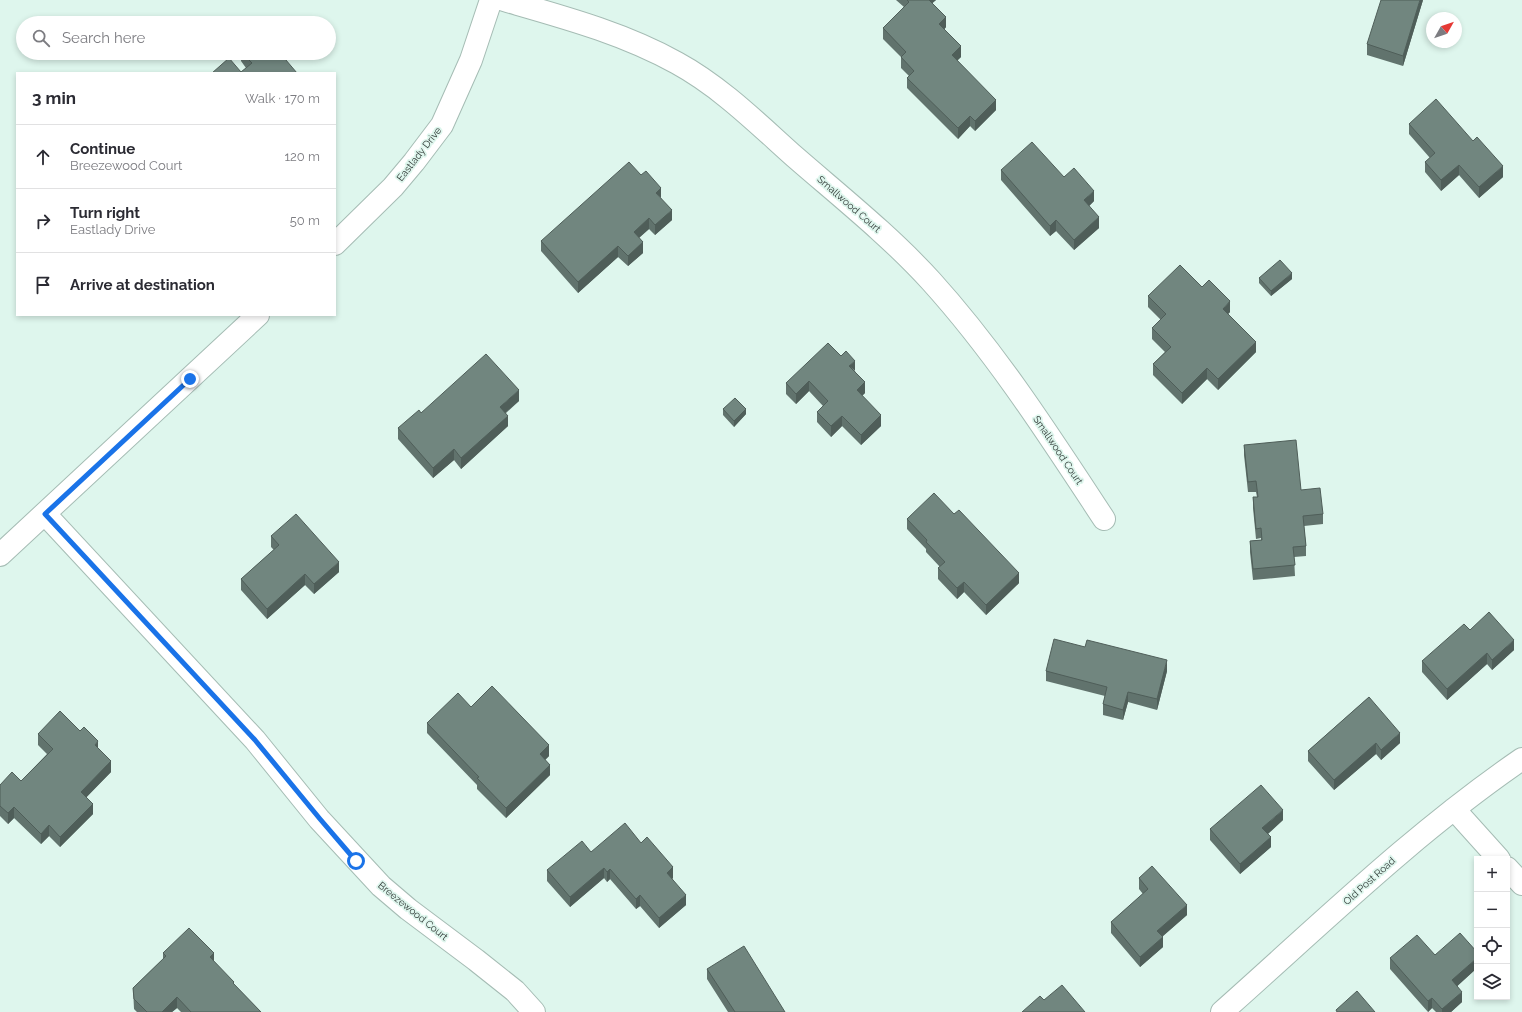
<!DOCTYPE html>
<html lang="en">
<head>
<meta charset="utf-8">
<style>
	:root { --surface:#fff; --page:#f7f7f7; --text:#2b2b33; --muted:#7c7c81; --line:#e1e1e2 }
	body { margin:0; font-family:Raleway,sans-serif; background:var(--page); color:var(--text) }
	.controls { position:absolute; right:12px; bottom:12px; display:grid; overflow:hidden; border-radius:0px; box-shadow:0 2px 6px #0003 }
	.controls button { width:36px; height:36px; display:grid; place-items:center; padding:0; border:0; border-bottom:1px solid var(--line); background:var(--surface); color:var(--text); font:20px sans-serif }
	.compass { position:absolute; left:1426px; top:12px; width:36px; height:36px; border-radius:50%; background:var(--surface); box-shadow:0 2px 6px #0003; rotate:50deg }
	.stop { position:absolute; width:12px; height:12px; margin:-9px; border:3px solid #1a73e8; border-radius:50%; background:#fff }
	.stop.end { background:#1a73e8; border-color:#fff; box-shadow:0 1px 4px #0008 }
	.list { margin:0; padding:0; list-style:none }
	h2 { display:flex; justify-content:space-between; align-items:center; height:52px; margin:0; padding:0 16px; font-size:17px }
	h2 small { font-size:13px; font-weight:400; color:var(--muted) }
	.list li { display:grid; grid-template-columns:26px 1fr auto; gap:12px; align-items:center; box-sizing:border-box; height:64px; padding:0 16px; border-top:1px solid var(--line) }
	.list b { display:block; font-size:15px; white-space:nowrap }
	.list p { margin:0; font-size:13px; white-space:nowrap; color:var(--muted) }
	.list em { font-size:13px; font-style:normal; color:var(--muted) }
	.icon { flex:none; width:22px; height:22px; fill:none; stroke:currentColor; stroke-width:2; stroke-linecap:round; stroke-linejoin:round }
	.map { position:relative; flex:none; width:1522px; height:1012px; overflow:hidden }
	.search { position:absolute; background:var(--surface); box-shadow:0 2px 6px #0003; left:16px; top:16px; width:320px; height:44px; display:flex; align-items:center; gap:10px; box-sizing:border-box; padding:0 14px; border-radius:22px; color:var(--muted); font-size:15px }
	.panel { position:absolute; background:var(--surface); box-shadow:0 2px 6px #0003; left:16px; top:72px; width:320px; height:244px; border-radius:0px }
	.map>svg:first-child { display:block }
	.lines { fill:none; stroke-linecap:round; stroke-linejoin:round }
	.minor-casing { stroke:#a5bcb4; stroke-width:24 }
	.minor { stroke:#fff; stroke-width:22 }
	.wall { fill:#61736d }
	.shaded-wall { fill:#4f5e59 }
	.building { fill:#71867f; stroke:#4f5e59 }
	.route { stroke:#1a73e8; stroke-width:5 }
	.labels { text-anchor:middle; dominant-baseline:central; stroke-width:3.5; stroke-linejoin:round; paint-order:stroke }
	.street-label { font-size:10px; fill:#313a37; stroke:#def6ed }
</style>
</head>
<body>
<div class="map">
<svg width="1522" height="1012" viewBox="0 0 1522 1012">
	<rect width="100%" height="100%" fill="#def6ed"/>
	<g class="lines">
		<defs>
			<path id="minor" d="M504 0C563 17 623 33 677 63 721 87 758 124 795 157 841 197 890 236 931 281 997 354 1050 437 1104 519
				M335 244 393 187 414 162 442 125 471 60 491 0
				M45 514 255 740 319 819 381 886 408 909 476 960 515 991 534 1012
				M0 555 258 315
				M1454 809 1499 859
				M1507 868 1522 884
				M1222 1012C1320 925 1414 833 1522 759"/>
		</defs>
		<use href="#minor" class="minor-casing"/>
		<use href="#minor" class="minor"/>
	</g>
	<path class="wall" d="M896 0H936L932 3 946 27 944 30 961 57 957 60 996 110 975 131 970 126 958 139 907 88V78L909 76 901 68V57L883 39V28L904 7Z
		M1423 0 1403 66 1367 55V44Z
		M241 53H280L241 72 246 68 241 61Z
		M1409 124 1503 177 1479 198 1459 175 1441 191 1425 172V162L1430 158 1409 134Z
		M1001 170 1064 177 1094 201 1089 206 1099 228 1074 250 1056 231 1050 236 1001 180Z
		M661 198 672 220 655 235 649 229 639 238 643 253 628 266 618 257 578 293 541 251V241Z
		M1259 278 1292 279 1271 296 1259 283Z
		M1202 287 1230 312 1228 314 1256 352 1218 390 1207 379 1182 404 1153 375V364L1165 352 1152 339V328L1161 320 1148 307V296Z
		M855 371 865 393 862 396 881 426 861 445 842 426 831 437 817 422V412L823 406 809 391 796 404 786 394V383Z
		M519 401 506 413 508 426 461 469 454 460 433 478 398 439V428L421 413Z
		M723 409 746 414 734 427 723 415Z
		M1244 445 1301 490 1323 514V524L1304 526 1306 546V556L1294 557 1295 576 1253 580 1250 552V541L1261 540V538L1256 539 1253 508V497H1257L1256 492H1248L1244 455Z
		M907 519 1019 583 986 615 964 592 957 599 938 579V568L940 567 926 552V549L907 529Z
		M271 536 339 572 314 594 305 585 267 619 241 590V579L274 550 271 547Z
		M1470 630 1514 650 1492 670 1487 664 1447 700 1422 672V661Z
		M1085 647 1167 671 1157 710 1128 702 1123 720 1103 715V704L1105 696 1046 681V671Z
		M1369 697 1400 743 1381 760 1376 754 1334 790 1308 761V751Z
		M471 707 549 756 545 760 550 775 506 818 477 789V785L427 733V723Z
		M38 734 98 748 111 772 86 797 93 814 60 847 49 836 41 844 14 818 8 824 0 816V785L21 781 47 754 38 745Z
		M1283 820 1268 834 1271 847 1240 874 1210 840V829Z
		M641 843 673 878 672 879 686 905 659 928 640 906 636 909 610 879 607 882 604 878 570 907 547 881V870L591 852Z
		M1139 878 1187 915 1162 937 1163 947 1140 967 1111 933V922L1143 894 1139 889Z
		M163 953 214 962 234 985 261 1012H181L177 1008 172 1012H137L134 1009 133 988 163 959Z
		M1435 955 1477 968 1457 986 1462 1002 1451 1012H1436L1432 1008 1428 1012 1390 969V958Z
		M707 969 785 1012H728L707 979Z"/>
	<path class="shaded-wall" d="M927 0H936L927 8Z
		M1420 0H1423L1403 66V56Z
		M946 17V27L939 35V24Z
		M961 46V57L952 66V55Z
		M996 100V110L975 131V121Z
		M970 116V126L958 139V128Z
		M1459 165V175L1441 191V180Z
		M1503 166V177L1479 198V187Z
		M661 188V198L656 193Z
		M1094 191V201L1084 211V200Z
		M672 210V220L655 235V225Z
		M1099 217V228L1074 250V240Z
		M649 218V229L634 242V232Z
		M1056 220V231L1050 236V226Z
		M643 242V253L628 266V256Z
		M618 246V257L578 293V282Z
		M1292 273V279L1271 296V291Z
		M1230 301V312L1223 319V309Z
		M1256 342V352L1218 390V379Z
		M855 361V371L849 366Z
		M1207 368V379L1182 404V393Z
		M809 381V391L796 404V394Z
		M865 382V393L857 400V390Z
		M519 390V401L500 417V407Z
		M746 409V414L734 427V421Z
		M881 415V426L861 445V435Z
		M508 416V426L461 469V458Z
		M842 416V426L831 437V426Z
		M454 449V460L433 478V468Z
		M339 562V572L314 594V584Z
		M1019 573V583L986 615V605Z
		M305 574V585L267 619V609Z
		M964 582V592L957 599V588Z
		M1514 640V650L1492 670V660Z
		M1487 653V664L1447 700V689Z
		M1167 660V671L1157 710V699Z
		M1128 692V702L1123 720V710Z
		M1400 733V743L1381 760V750Z
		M98 741V751L95 745Z
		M1376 743V754L1334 790V780Z
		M549 745V756L540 765V754Z
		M111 761V772L81 803V792Z
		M550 765V775L506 818V808Z
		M93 804V814L60 847V837Z
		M14 807V818L8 824V813Z
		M1283 810V820L1262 839V828Z
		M49 825V836L41 844V834Z
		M1271 837V847L1240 874V864Z
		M673 867V878L667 883V873Z
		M604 868V878L570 907V897Z
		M610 869V879L607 882V872Z
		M640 895V906L636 909V899Z
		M686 895V905L659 928V918Z
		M1187 905V915L1157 941V931Z
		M1163 937V947L1140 967V957Z
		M214 953V964L210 957Z
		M1477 958V968L1452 991V980Z
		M1462 992V1002L1451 1012H1442V1009Z
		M177 997V1008L172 1012H162Z
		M1432 998V1008L1428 1012V1001Z"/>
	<path class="building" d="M907 0H929L946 17 939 24 961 46 952 55 996 100 975 121 970 116 958 128 907 78 914 71 901 57 906 52 883 28 909 2Z
		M1381 0H1420L1403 56 1367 44Z
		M242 53H280L297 73H212L229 58 241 72 252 63Z
		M1436 99 1473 141 1477 137 1503 166 1479 187 1459 165 1441 180 1425 162 1435 153 1409 124Z
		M1032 142 1064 177 1074 168 1094 191 1084 200 1099 217 1074 240 1056 220 1050 226 1001 170Z
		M629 162 641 175 646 171 661 188 656 193 672 210 655 225 649 218 634 232 643 242 628 256 618 246 578 282 541 241Z
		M1280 260 1292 273 1271 291 1259 278Z
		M1180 265 1202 287 1209 280 1230 301 1223 309 1256 342 1218 379 1207 368 1182 393 1153 364 1171 347 1152 328 1166 314 1148 296Z
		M828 343 841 356 846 351 855 361 849 366 865 382 857 390 881 415 861 435 842 416 831 426 817 412 828 401 809 381 796 394 786 383Z
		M486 354 519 390 500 407 508 416 461 458 454 449 433 468 398 428 419 410 421 413Z
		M735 398 746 409 734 421 723 409Z
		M1296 440 1301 490 1320 488 1323 514 1303 516 1306 546 1293 547 1295 565 1253 569 1250 541 1262 540 1261 528 1256 529 1253 497H1258L1256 481 1248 482 1244 445Z
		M934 493 954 514 959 510 1019 573 986 605 964 582 957 588 938 568 945 562 926 542 927 540 907 519Z
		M296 514 339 562 314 584 305 574 267 609 241 579 279 545 271 536Z
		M1489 612 1514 640 1492 660 1487 653 1447 689 1422 661 1464 624 1470 630Z
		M1054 639 1085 647 1087 640 1167 660 1157 699 1128 692 1123 710 1103 704 1107 687 1046 671Z
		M492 686 549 745 540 754 550 765 506 808 477 778 479 777 427 723 458 693 471 707Z
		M1369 697 1400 733 1381 750 1376 743 1334 780 1308 751Z
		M60 711 80 731 84 727 98 741 95 745 111 761 81 792 93 804 60 837 49 825 41 834 14 807 8 813 0 806V785L12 772 21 781 53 749 38 734Z
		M1261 785 1283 810 1262 828 1271 837 1240 864 1210 829Z
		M625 823 641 843 647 837 673 867 667 873 686 895 659 918 640 895 636 899 610 869 607 872 604 868 570 897 547 870 582 841 591 852Z
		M1152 866 1187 905 1157 931 1163 937 1140 957 1111 922 1148 889 1139 878Z
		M189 928 214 953 210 957 234 982 233 983 261 1012H191L177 997 162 1012H147L134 999 133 988 166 956 163 953Z
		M1460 933 1477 952V958L1452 980 1462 992 1442 1009 1432 998 1428 1001 1390 958 1417 935 1435 955Z
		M744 946 785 1012H735L707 969Z
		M1062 985 1085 1012H1022L1040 996 1044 1000Z
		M1357 991 1375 1012H1337L1336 1010Z"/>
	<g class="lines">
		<path class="route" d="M190 379 45 514 255 740 320 819 356 861"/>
	</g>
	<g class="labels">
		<g class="street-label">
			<text transform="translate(419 154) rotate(-52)">Eastlady Drive</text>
			<text transform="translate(849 204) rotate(41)">Smallwood Court</text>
			<text transform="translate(1058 450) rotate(56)">Smallwood Court</text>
			<text transform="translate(1369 881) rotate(-42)">Old Post Road</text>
			<text transform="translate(413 911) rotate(39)">Breezewood Court</text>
		</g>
	</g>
</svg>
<div class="controls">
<button>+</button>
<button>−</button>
<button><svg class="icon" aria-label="locate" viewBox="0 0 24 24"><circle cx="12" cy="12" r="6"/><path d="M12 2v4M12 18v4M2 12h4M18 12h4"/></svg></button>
<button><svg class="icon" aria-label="layers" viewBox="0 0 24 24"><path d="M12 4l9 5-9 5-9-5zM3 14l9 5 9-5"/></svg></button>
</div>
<svg class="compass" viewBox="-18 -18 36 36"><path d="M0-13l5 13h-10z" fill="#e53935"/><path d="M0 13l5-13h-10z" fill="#7c7c81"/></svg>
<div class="stop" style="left:356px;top:861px"></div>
<div class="stop end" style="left:190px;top:379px"></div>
<div class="search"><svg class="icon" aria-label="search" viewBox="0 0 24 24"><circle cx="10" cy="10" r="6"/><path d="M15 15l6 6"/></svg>Search here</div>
<section class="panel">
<h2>3 min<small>Walk · 170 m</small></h2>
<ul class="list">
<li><svg class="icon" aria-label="ahead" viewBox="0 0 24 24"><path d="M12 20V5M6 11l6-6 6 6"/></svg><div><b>Continue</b><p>Breezewood Court</p></div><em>120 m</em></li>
<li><svg class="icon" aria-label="right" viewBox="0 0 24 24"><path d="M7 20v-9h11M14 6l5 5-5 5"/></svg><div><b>Turn right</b><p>Eastlady Drive</p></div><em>50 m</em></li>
<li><svg class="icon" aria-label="arrive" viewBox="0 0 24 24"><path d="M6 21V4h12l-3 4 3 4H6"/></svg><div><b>Arrive at destination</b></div></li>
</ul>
</section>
</div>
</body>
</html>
